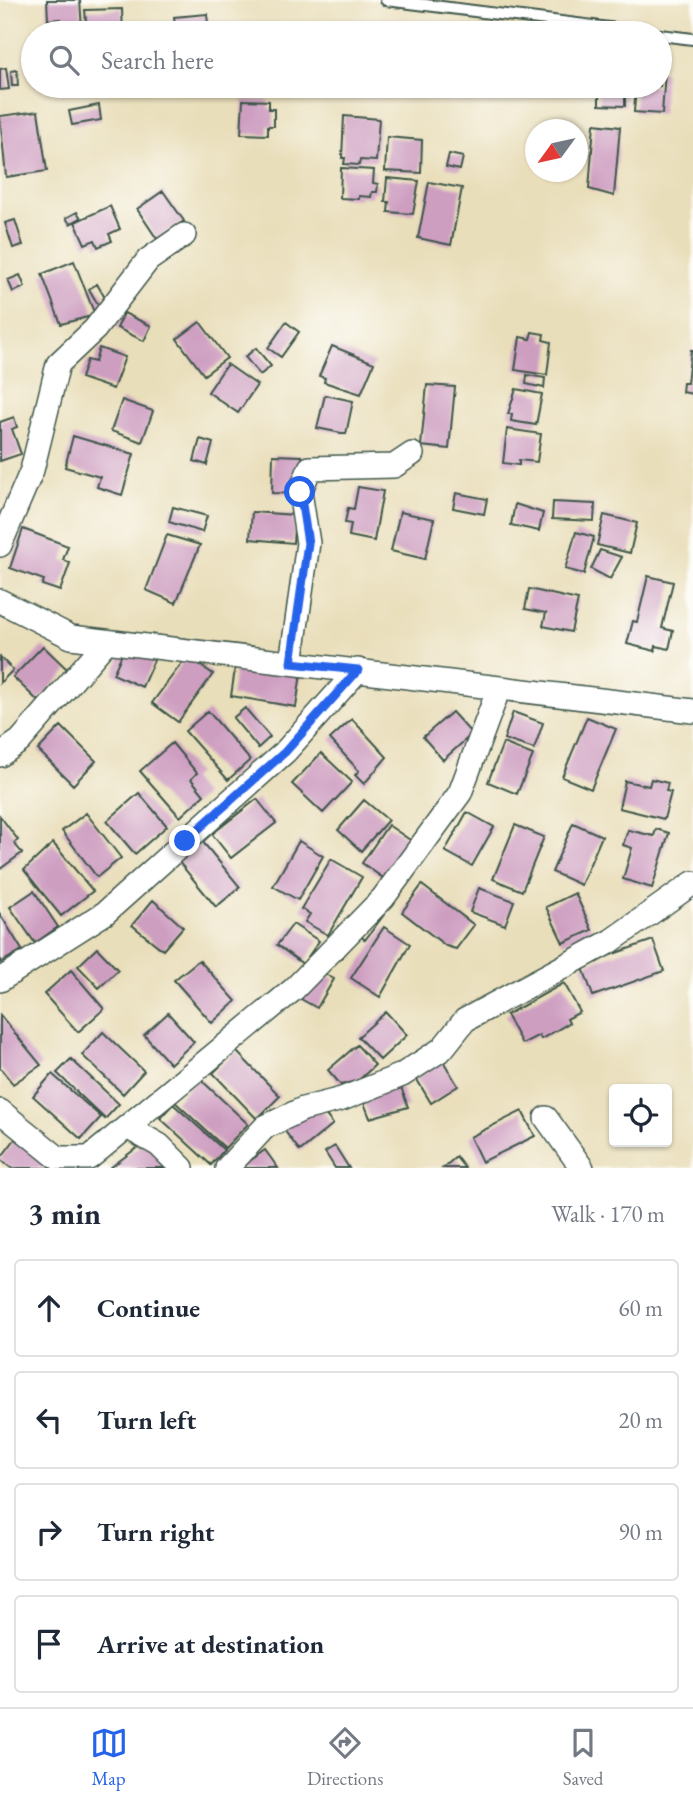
<!DOCTYPE html>
<html lang="en">
<head>
<meta charset="utf-8">
<style>
	:root { --surface:#fff; --page:#f6f6f7; --text:#1f2937; --muted:#747a83; --line:#e0e1e3; --accent:#2563eb }
	body { margin:0; font-family:"EB Garamond",serif; background:var(--page); color:var(--text) }
	.controls { position:absolute; right:21px; bottom:21px; display:grid; overflow:hidden; border-radius:7px; box-shadow:0 2px 5px #0004 }
	.controls button { width:63px; height:63px; display:grid; place-items:center; padding:0; border:0; border-bottom:2px solid var(--line); background:var(--surface); color:var(--text); font:35px sans-serif }
	.compass { position:absolute; left:525px; top:119px; width:63px; height:63px; border-radius:50%; background:var(--surface); box-shadow:0 2px 5px #0004; rotate:237deg }
	.stop { position:absolute; width:21px; height:21px; margin:-16px; border:5px solid #2563eb; border-radius:50%; background:#fff }
	.stop.end { background:#2563eb; border-color:#fff; box-shadow:0 2px 7px #0008 }
	.list { margin:0; padding:0; list-style:none }
	h2 { display:flex; justify-content:space-between; align-items:center; height:91px; margin:0; padding:0 28px; font-size:30px }
	h2 small { font-size:23px; font-weight:400; color:var(--muted) }
	.list li { display:grid; grid-template-columns:46px 1fr auto; gap:21px; align-items:center; box-sizing:border-box; height:98px; margin:0 14px 14px; padding:0 14px; border:2px solid var(--line); border-radius:7px }
	.list b { display:block; font-size:26px; white-space:nowrap }
	.list em { font-size:23px; font-style:normal; color:var(--muted) }
	.icon { flex:none; width:38px; height:38px; fill:none; stroke:currentColor; stroke-width:2; stroke-linecap:round; stroke-linejoin:round }
	.map { position:relative; flex:none; width:693px; height:1168px; overflow:hidden }
	.search { position:absolute; background:var(--surface); box-shadow:0 2px 5px #0004; left:21px; right:21px; top:21px; height:77px; display:flex; align-items:center; gap:18px; box-sizing:border-box; padding:0 24px; border-radius:38px; color:var(--muted); font-size:26px }
	.sheet { height:539px; background:var(--surface) }
	nav { display:flex; justify-content:space-around; align-items:center; box-sizing:border-box; height:98px; border-top:2px solid var(--line); background:var(--surface); font-size:19px; color:var(--muted) }
	nav a { display:grid; justify-items:center; gap:4px }
	nav .on { color:var(--accent) }
	.map>svg:first-child { display:block }
	.building { fill:#ce9ec1 }
	.lines { fill:none; stroke-linecap:round; stroke-linejoin:round }
	.service-casing { stroke:#3d5548; stroke-width:14 }
	.minor-casing { stroke:#3d5548; stroke-width:26 }
	.service { stroke:#fff; stroke-width:10 }
	.minor { stroke:#fff; stroke-width:23 }
	.route { stroke:#2563eb; stroke-width:9 }
</style>
</head>
<body>
<div class="map">
<svg width="693" height="1168" viewBox="0 0 693 1168">
	<rect width="100%" height="100%" fill="#fdfcf7"/>
	<filter id="ink" filterUnits="userSpaceOnUse"><feTurbulence type="fractalNoise" baseFrequency=".0143" numOctaves="2"/><feDisplacementMap in="SourceGraphic" scale="14" xChannelSelector="R" yChannelSelector="G"/><feConvolveMatrix kernelMatrix="1 2 1 2 8 2 1 2 1" color-interpolation-filters="sRGB"/></filter>
	<filter id="wash" filterUnits="userSpaceOnUse"><feTurbulence type="fractalNoise" baseFrequency=".00686" numOctaves="4" result="noise"/><feDisplacementMap in="SourceGraphic" scale="28" xChannelSelector="R" yChannelSelector="G"/><feGaussianBlur stdDeviation="1.57" result="paint"/><feColorMatrix in="noise" values="0 0 0 0 0 0 0 0 0 0 0 0 0 0 0 0 0 1.4 0 .05"/><feComposite in="paint" operator="in"/></filter>
	<g filter="url(#wash)">
		<rect width="100%" height="100%" fill="#e9deba"/>
		<g id="blocks">
			<path class="building" d="M47 0H80L82 29 62 30 61 19 48 20Z
				M122 9 123 33H87L85 10Z
				M207 14 209 33H176L174 17Z
				M258 26V30L272 29V33H234V28Z
				M6 68 9 89 0 90V69Z
				M17 70 18 86H12L11 71Z
				M660 72H665L662 114 634 112 636 86H660Z
				M599 90 625 91V106L599 105Z
				M243 100 269 101V109H274V126H268V135L241 134Z
				M99 105 101 120 72 125 69 111Z
				M38 111 47 171 6 177 0 116Z
				M344 116 379 119 376 161 360 160 359 165 344 164 345 158H342Z
				M594 124 620 127 614 196 589 189Z
				M387 137 422 140 421 173 385 171Z
				M449 154 463 157 460 170 446 167Z
				M341 168 374 170 373 183 378 184 377 192H372L371 197 359 196V199L340 198Z
				M387 178 419 181 413 214 388 212 389 202H385Z
				M429 182 462 188 451 245 418 238Z
				M163 191 184 221 157 239 137 209Z
				M110 206 120 229 109 234 112 241 98 247 95 240 85 244 75 222Z
				M77 212 81 218 70 224 66 218Z
				M15 220 23 245 13 248 5 223Z
				M74 261 95 315 61 324 42 274Z
				M20 275 25 287 13 292 8 280Z
				M97 284 108 303 100 308 89 289Z
				M124 313 151 326 144 341 117 328Z
				M200 322 227 358 204 375 177 339Z
				M286 322 299 332 281 357 268 348Z
				M532 332 544 334 543 340 551 342 547 375 515 370 520 337 530 339Z
				M332 346 374 363 361 394 324 382 325 378 319 376Z
				M99 348 125 357 113 389 81 378 87 360 95 362Z
				M256 348 271 366 260 375 245 357Z
				M691 350H693V394L682 392 683 383H687Z
				M227 364 257 385 238 413 208 392Z
				M527 375 545 378 544 388 526 384Z
				M427 385 455 387 449 449 421 446Z
				M516 389 542 394 536 425 511 421 512 414H508Z
				M325 395 353 401 346 434 317 428Z
				M122 400 153 411 142 442 111 431Z
				M14 417 17 427 12 429 21 454 0 461V422Z
				M507 429 541 434 537 462 519 460V465L503 463Z
				M73 436 134 454 122 495 97 487 100 477 65 467Z
				M200 439 213 443 207 465 194 461Z
				M273 455 302 456 301 494 272 493Z
				M358 487 383 491 374 541 349 536 351 524 345 523 348 508 354 509Z
				M456 493 487 499 484 514 453 508Z
				M553 502 595 504 594 521 552 519Z
				M515 504 543 513 539 531 511 525Z
				M173 507 207 516 202 532 169 522Z
				M252 512 295 515 293 543 250 539Z
				M400 512 434 519 425 559 391 551Z
				M604 515 637 523 630 553 597 545Z
				M23 529 68 546 63 560 70 563 60 591 42 585 44 580 10 568Z
				M576 532 594 537 584 574 565 569Z
				M167 535 200 545 176 603 146 590Z
				M600 550 622 557 610 579 591 569Z
				M648 576 673 582 662 628 673 631 669 649 656 646 655 651 627 644 633 621 637 622Z
				M529 589 578 600 571 632 543 626 546 613 525 609Z
				M126 645 155 658 142 687 113 674Z
				M43 646 68 670 38 701 13 677Z
				M187 656 213 674 178 722 152 703Z
				M237 656 302 667 296 707 231 696Z
				M0 657 13 670 0 683Z
				M245 708 270 737 258 748 233 718Z
				M208 711 250 760 228 780 185 731Z
				M452 712 472 734 443 760 423 737Z
				M513 712 543 723 534 749 504 739Z
				M587 717 616 729 591 789 562 777Z
				M352 719 387 757 364 784 355 775 359 771 330 739Z
				M61 726 96 761 73 785 38 750Z
				M172 743 197 773 191 779 204 795 180 817 140 771Z
				M503 743 533 755 517 794 488 782Z
				M321 753 352 782 323 813 292 784Z
				M651 779 668 783 666 791 671 792 664 819 619 808 625 781 649 786Z
				M139 793 167 826 135 854 107 821Z
				M257 799 276 823 231 858 212 834Z
				M364 800 388 820 361 851 338 830Z
				M467 812 494 827 472 866 445 851Z
				M86 813 121 858 97 877 62 831Z
				M0 816 18 840 14 843 22 853 0 869Z
				M573 823 602 836 581 885 552 872Z
				M388 825 413 842 386 880 362 863Z
				M515 825 544 837 522 891 493 879Z
				M656 829 669 833 652 888 623 879 632 848 623 845 628 830 654 836Z
				M202 841 240 887 216 907 178 861Z
				M299 841 323 856 298 900 273 886Z
				M53 843 93 891 61 916 24 870Z
				M331 859 362 877 328 935 305 922 310 914 301 909Z
				M422 885 474 925 456 949 446 946 402 912Z
				M479 888 514 901 505 925 470 912Z
				M34 891 58 927 35 943 10 907Z
				M575 893 592 930 563 943 546 907Z
				M153 900 183 927 163 950 132 925Z
				M375 902 386 912 365 940 352 928Z
				M0 914 22 950 0 963Z
				M293 924 319 941 303 964 277 945Z
				M384 927 410 944 380 997 351 978Z
				M653 940 664 971 593 996 582 965Z
				M97 948 118 970 99 988 78 966Z
				M199 960 236 1001 212 1023 174 980Z
				M309 965 334 979 317 1008 292 994Z
				M71 970 104 1009 78 1032 44 994Z
				M564 983 580 1012 567 1019 569 1023 541 1039 539 1035 522 1044 506 1015Z
				M386 1012 407 1035 380 1060 358 1037Z
				M168 1013 194 1042 170 1064 144 1035Z
				M0 1015 41 1065 13 1084 0 1068Z
				M103 1032 144 1071 123 1094 82 1055Z
				M357 1045 375 1065 359 1080 341 1085 328 1070Z
				M236 1051 280 1096 257 1119 213 1073Z
				M71 1059 119 1104 105 1119 57 1073Z
				M443 1061 458 1086 431 1103 416 1078Z
				M52 1074 101 1117 81 1139 33 1096Z
				M198 1077 248 1124 225 1148 175 1102Z
				M399 1081 408 1107 370 1118 361 1095Z
				M316 1103 333 1124 300 1151 281 1126Z
				M173 1104 224 1150 211 1165 160 1118Z
				M522 1111 535 1136 482 1162 470 1137Z
				M19 1134 58 1168H11L0 1159Z
				M150 1138 169 1168H110Z
				M335 1146 349 1168H335L325 1152Z
				M265 1150 278 1168H240Z
				M456 1157 465 1168H443Z"/>
		</g>
	</g>
	<g filter="url(#ink)">
		<use href="#blocks" fill-opacity="0" stroke="#3d5548" stroke-width="2"/>
		<g class="lines">
			<defs>
				<path id="service" d="M386 0 649 33
					M660 35 693 39"/>
				<path id="minor" d="M0 545 32 470 58 364 95 329 148 260 184 235
					M0 601 71 637 693 711
					M291 663 308 543 300 492 310 468 394 466 412 454
					M0 755 20 741 106 642
					M0 980 105 913 285 752 358 670
					M0 1111 58 1158H89L294 989 383 898 460 793 499 688
					M546 1118 582 1168
					M127 1127 159 1145 182 1168
					M227 1168 265 1127 303 1109 342 1099 402 1075 442 1049 465 1020 611 941 693 883"/>
			</defs>
			<use href="#service" class="service-casing"/>
			<use href="#minor" class="minor-casing"/>
			<use href="#service" class="service"/>
			<use href="#minor" class="minor"/>
		</g>
	</g>
	<g class="lines" filter="url(#ink)">
		<path class="route" d="M185 841 285 752 358 670 291 663 308 543 300 492"/>
	</g>
</svg>
<div class="controls">
<button><svg class="icon" aria-label="locate" viewBox="0 0 24 24"><circle cx="12" cy="12" r="6"/><path d="M12 2v4M12 18v4M2 12h4M18 12h4"/></svg></button>
</div>
<svg class="compass" viewBox="-18 -18 36 36"><path d="M0-13l5 13h-10z" fill="#e53935"/><path d="M0 13l5-13h-10z" fill="#747a83"/></svg>
<div class="stop" style="left:300px;top:492px"></div>
<div class="stop end" style="left:185px;top:841px"></div>
<div class="search"><svg class="icon" aria-label="search" viewBox="0 0 24 24"><circle cx="10" cy="10" r="6"/><path d="M15 15l6 6"/></svg>Search here</div>
</div>
<section class="sheet">
<h2>3 min<small>Walk · 170 m</small></h2>
<ul class="list">
<li><svg class="icon" aria-label="ahead" viewBox="0 0 24 24"><path d="M12 20V5M6 11l6-6 6 6"/></svg><div><b>Continue</b></div><em>60 m</em></li>
<li><svg class="icon" aria-label="left" viewBox="0 0 24 24"><path d="M17 20v-9H6M10 6l-5 5 5 5"/></svg><div><b>Turn left</b></div><em>20 m</em></li>
<li><svg class="icon" aria-label="right" viewBox="0 0 24 24"><path d="M7 20v-9h11M14 6l5 5-5 5"/></svg><div><b>Turn right</b></div><em>90 m</em></li>
<li><svg class="icon" aria-label="arrive" viewBox="0 0 24 24"><path d="M6 21V4h12l-3 4 3 4H6"/></svg><div><b>Arrive at destination</b></div></li>
</ul>
</section>
<nav>
<a class="on"><svg class="icon" aria-label="map" viewBox="0 0 24 24"><path d="M3 6l6-2 6 2 6-2v14l-6 2-6-2-6 2zM9 4v14M15 6v14"/></svg>Map</a>
<a><svg class="icon" aria-label="directions" viewBox="0 0 24 24"><path d="M12 3l9 9-9 9-9-9zM9 14v-3h6M13 9l2 2-2 2"/></svg>Directions</a>
<a><svg class="icon" aria-label="saved" viewBox="0 0 24 24"><path d="M7 4h10v16l-5-4-5 4z"/></svg>Saved</a>
</nav>
</body>
</html>
